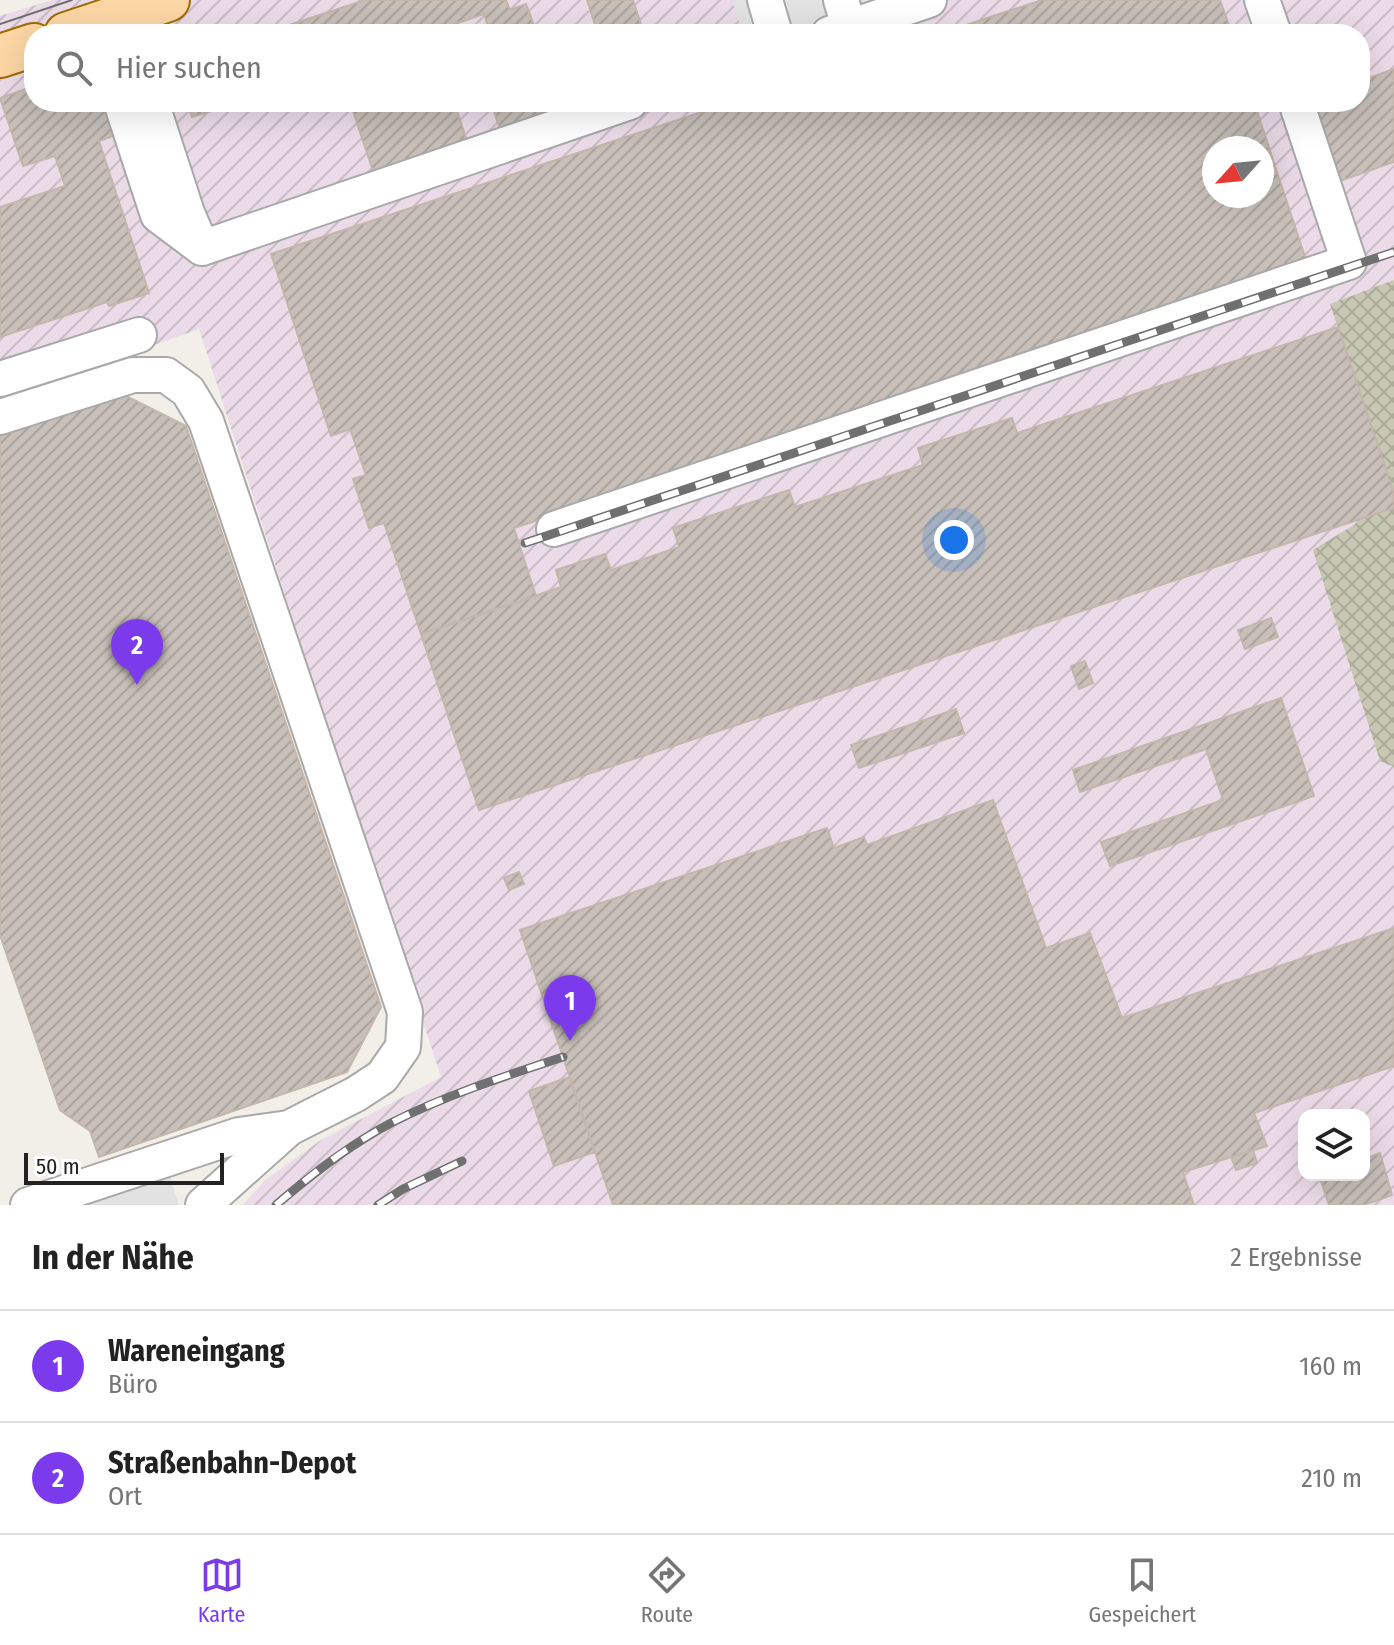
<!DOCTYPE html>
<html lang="de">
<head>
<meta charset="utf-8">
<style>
	:root { --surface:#fff; --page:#f6f6f6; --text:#222; --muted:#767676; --line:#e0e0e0; --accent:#7c3aed }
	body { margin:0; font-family:"Fira Sans Condensed",sans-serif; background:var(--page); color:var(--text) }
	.controls { position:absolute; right:24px; bottom:24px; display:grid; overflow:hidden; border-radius:16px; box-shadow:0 8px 32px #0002 }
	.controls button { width:72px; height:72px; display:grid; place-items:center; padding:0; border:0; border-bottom:2px solid var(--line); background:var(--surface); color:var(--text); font:40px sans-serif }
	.compass { position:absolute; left:1202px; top:136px; width:72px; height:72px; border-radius:50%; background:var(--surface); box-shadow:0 8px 32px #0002; rotate:243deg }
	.scale { position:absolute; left:24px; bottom:20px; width:200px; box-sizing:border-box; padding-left:8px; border:4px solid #222; border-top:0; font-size:22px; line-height:28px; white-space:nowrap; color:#222; -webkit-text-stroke:6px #fff; paint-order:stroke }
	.you { position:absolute; left:954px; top:540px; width:28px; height:28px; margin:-20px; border:6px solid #fff; border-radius:50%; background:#1a73e8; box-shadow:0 0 0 12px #1a73e833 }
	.badge { display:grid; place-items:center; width:52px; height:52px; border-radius:50%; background:var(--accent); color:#fff; font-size:26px; font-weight:700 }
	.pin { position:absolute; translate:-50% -66px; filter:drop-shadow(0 2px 4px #0008) }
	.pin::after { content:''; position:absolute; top:42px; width:28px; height:24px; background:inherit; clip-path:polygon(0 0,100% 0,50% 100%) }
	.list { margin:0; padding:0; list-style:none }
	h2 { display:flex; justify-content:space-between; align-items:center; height:104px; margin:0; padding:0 32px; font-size:34px }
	h2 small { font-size:26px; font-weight:400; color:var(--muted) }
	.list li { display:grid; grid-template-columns:52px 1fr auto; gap:24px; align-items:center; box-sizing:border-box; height:112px; padding:0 32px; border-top:2px solid var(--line) }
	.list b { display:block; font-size:30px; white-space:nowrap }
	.list p { margin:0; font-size:26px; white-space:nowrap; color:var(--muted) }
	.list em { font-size:26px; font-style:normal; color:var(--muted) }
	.icon { flex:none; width:44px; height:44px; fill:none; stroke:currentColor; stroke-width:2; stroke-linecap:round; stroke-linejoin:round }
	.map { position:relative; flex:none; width:1394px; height:1205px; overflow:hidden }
	.search { position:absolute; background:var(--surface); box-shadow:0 8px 32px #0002; left:24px; right:24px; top:24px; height:88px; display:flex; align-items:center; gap:20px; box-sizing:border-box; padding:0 28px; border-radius:32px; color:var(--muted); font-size:30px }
	.sheet { height:328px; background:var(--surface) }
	nav { display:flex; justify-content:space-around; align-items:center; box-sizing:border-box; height:112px; border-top:2px solid var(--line); background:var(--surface); font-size:22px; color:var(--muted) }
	nav a { display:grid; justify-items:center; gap:4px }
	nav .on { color:var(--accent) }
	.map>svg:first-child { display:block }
	.industrial { fill:url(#industrial-furrows); fill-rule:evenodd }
	.construction { fill:url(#construction-cross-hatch) }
	.parking { fill:#e2e2e2 }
	.building { fill:url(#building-hatch); stroke:#c4b6ab; stroke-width:2; fill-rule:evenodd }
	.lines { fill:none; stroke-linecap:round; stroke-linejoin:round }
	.minor-casing { stroke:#a9a9a9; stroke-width:38 }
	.major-casing { stroke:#a06b00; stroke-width:46 }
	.minor { stroke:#fff; stroke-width:34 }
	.major { stroke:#fcd6a4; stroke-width:42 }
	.tram { stroke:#707070; stroke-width:2 }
	.rail-casing { stroke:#707070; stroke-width:9 }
	.rail { stroke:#fff; stroke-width:6; stroke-dasharray:18; stroke-linecap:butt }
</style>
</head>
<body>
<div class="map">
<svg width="1394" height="1205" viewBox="0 0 1394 1205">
	<defs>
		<pattern id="industrial-furrows" width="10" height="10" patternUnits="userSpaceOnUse" patternTransform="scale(2)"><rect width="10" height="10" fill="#ebdbe8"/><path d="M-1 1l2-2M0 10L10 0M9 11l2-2" fill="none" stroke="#c9bcc7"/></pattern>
		<pattern id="construction-cross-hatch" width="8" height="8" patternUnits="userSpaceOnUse" patternTransform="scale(2)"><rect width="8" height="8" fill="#c7c7b4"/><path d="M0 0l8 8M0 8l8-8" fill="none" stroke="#abab9a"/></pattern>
		<pattern id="building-hatch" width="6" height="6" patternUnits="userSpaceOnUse" patternTransform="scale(2)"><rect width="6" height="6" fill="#c7bfb8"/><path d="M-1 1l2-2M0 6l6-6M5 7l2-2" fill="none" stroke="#aba49e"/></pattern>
	</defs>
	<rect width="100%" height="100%" fill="#f2efe9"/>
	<path class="industrial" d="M52 0H1394V1205H243L265 1180 321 1140 441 1077 199 329 0 400V16ZM34 34H1360V102H34ZM1214 148H1262V196H1214ZM1304 1115H1364V1175H1304Z"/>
	<path class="construction" d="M1394 280V493L1330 304Z
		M1394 508V767L1380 761 1313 550 1365 518Z"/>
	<path class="parking" d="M732 0H904L798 34H743Z
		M168 1171 179 1205H65Z"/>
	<path class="building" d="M365 0H506L510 10 526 4 537 34H483L490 32 484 14 425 34H262Z
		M587 0H633L644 34H598Z
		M1042 0H1220L1232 34H939Z
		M1394 69V162L1340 181 1312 102H1360V81Z
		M34 86V102H110L121 133 99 141 149 293 109 306 107 302 0 337V207L65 186 55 156 23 166 0 98Z
		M187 102H224L225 107 192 117Z
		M350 102H454L467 141 373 171Z
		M491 102H623L504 142Z
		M732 102H1254L1308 266 514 528 536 596 421 634 384 523 369 528 353 479 366 475 350 429 331 436 271 254ZM1214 148H1262V196H1214Z
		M1338 327 1394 493V508L479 810 421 634 561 587 556 570 605 554 611 570 679 547 673 528 789 490 795 507 923 465 918 448 1012 418 1017 433Z
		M122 394 186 426 381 1007 347 1072 99 1157 90 1131 60 1110 0 935V436Z
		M1271 618 1278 637 1245 649 1238 630Z
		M1085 661 1093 683 1079 689 1071 666Z
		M1281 698 1314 796 1110 866 1101 842 1223 800 1206 749 1080 792 1073 770Z
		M956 709 964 733 859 768 851 745Z
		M993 800 1046 948 1090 933 1122 1018 1394 928V1066L1254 1113 1267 1146 1183 1172 1194 1205H613L520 930 827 828 834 848 864 837 867 845Z
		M519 872 524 884 509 890 504 878Z
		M569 1077 595 1152 554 1166 529 1091Z
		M1253 1150 1257 1163 1236 1170 1231 1157Z
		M1380 1153 1392 1195 1364 1205H1329L1319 1175H1364V1159Z"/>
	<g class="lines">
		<defs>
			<path id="minor" d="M765 0 775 34
				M841 0 849 27
				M1262 0 1274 34
				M829 34 929 0
				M121 102 158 215 202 248
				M151 102 187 213 202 248
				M202 248 630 102
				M0 379 139 335
				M0 417 133 375H166L188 391 206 421 405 1012 403 1047 382 1077 356 1094 289 1128 203 1205
				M554 529 1349 262 1296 102
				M28 1205 239 1135 289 1128"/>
			<path id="major" d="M66 34 168 0
				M0 56 34 45"/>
		</defs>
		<use href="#minor" class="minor-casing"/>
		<use href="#major" class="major-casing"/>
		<use href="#minor" class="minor"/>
		<use href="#major" class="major"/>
		<path class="tram" d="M0 24 72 0"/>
		<defs>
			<path id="rail" d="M525 543 1394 252
				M276 1205C312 1174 349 1145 391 1123 446 1095 505 1076 563 1057
				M378 1205 403 1189 462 1161"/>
		</defs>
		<use href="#rail" class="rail-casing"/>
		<use href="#rail" class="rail"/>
	</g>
</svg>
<div class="controls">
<button><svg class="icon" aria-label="layers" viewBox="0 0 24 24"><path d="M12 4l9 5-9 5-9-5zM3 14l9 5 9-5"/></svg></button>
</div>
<svg class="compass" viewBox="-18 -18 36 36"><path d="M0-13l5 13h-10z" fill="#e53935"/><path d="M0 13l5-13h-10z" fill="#767676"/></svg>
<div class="scale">50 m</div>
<div class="you"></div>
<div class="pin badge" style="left:570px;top:1041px">1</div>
<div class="pin badge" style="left:137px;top:685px">2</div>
<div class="search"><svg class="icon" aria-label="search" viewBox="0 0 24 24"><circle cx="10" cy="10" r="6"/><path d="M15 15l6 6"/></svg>Hier suchen</div>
</div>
<section class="sheet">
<h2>In der Nähe<small>2 Ergebnisse</small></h2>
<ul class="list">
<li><span class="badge">1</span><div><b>Wareneingang</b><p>Büro</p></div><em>160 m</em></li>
<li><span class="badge">2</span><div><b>Straßenbahn-Depot</b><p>Ort</p></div><em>210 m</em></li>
</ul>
</section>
<nav>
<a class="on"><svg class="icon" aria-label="map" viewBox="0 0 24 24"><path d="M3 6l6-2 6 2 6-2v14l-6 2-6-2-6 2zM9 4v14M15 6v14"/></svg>Karte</a>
<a><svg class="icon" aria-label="directions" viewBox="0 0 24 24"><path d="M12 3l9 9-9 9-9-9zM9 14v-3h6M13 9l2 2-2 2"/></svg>Route</a>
<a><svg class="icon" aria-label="saved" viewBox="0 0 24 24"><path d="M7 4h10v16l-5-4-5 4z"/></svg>Gespeichert</a>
</nav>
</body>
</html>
